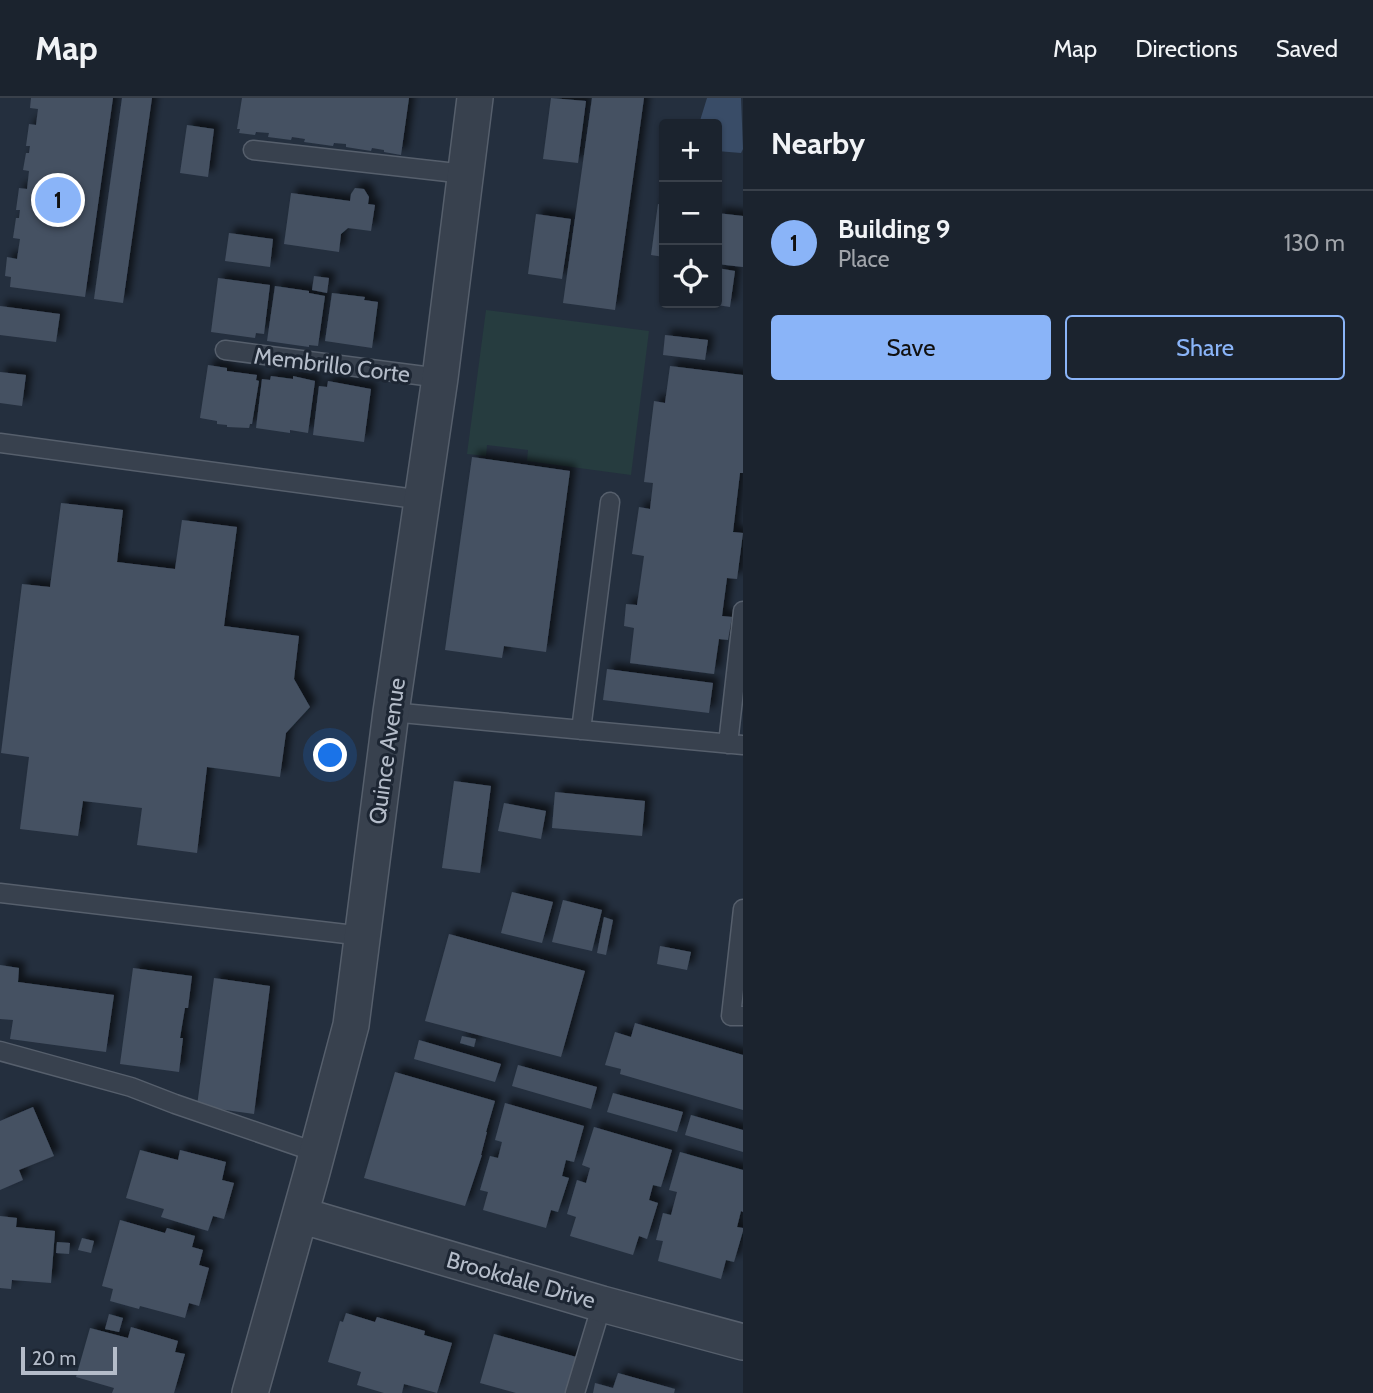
<!DOCTYPE html>
<html lang="en">
<head>
<meta charset="utf-8">
<style>
	:root { --surface:#1b232e; --page:#282f3a; --text:#f1f3f6; --muted:#a0a4aa; --line:#39404a; --accent:#8ab4f8 }
	body { margin:0; font-family:Cabin,sans-serif; background:var(--page); color:var(--text) }
	.controls { position:absolute; right:21px; top:21px; display:grid; overflow:hidden; border-radius:7px; box-shadow:0 2px 5px #0004 }
	.controls button { width:63px; height:63px; display:grid; place-items:center; padding:0; border:0; border-bottom:2px solid var(--line); background:var(--surface); color:var(--text); font:35px sans-serif }
	.scale { position:absolute; left:21px; bottom:18px; width:96px; box-sizing:border-box; padding-left:7px; border:4px solid #b4bcc9; border-top:0; font-size:19px; line-height:24px; white-space:nowrap; color:#b4bcc9; -webkit-text-stroke:5px #1d2633; paint-order:stroke }
	.you { position:absolute; left:331px; top:658px; width:24px; height:24px; margin:-18px; border:5px solid #fff; border-radius:50%; background:#1a73e8; box-shadow:0 0 0 10px #1a73e833 }
	.badge { display:grid; place-items:center; width:46px; height:46px; border-radius:50%; background:var(--accent); color:#111; font-size:23px; font-weight:700 }
	.pin { position:absolute; translate:-50% -50%; border:4px solid #fff; box-shadow:0 2px 7px #0006 }
	.list { margin:0; padding:0; list-style:none }
	h2 { display:flex; justify-content:space-between; align-items:center; height:91px; margin:0; padding:0 28px; font-size:30px }
	h2 small { font-size:23px; font-weight:400; color:var(--muted) }
	.list li { display:grid; grid-template-columns:46px 1fr auto; gap:21px; align-items:center; box-sizing:border-box; height:105px; padding:0 28px; border-top:2px solid var(--line) }
	.list b { display:block; font-size:26px; white-space:nowrap }
	.list p { margin:0; font-size:23px; white-space:nowrap; color:var(--muted) }
	.list em { font-size:23px; font-style:normal; color:var(--muted) }
	.actions { display:flex; gap:14px; padding:21px 28px }
	.actions a { flex:1; padding:16px 0; border:2px solid var(--accent); border-radius:7px; text-align:center; font-size:24px; color:var(--accent) }
	.actions .main { background:var(--accent); color:#111 }
	.icon { flex:none; width:38px; height:38px; fill:none; stroke:currentColor; stroke-width:2; stroke-linecap:round; stroke-linejoin:round }
	.map { position:relative; flex:none; width:743px; height:1295px; overflow:hidden }
	header { display:flex; align-items:center; gap:42px; box-sizing:border-box; height:98px; padding:0 35px; background:var(--surface); border-bottom:2px solid var(--line) }
	header strong { font-size:33px }
	nav { display:flex; gap:38px; margin-inline-start:auto; font-size:24px }
	main { display:flex }
	aside { flex:1; background:var(--surface) }
	.map>svg:first-child { display:block }
	.green { fill:#263c3f }
	.water { fill:#394c67 }
	.building { fill:#455162; filter:url(#shadow) }
	.lines { fill:none; stroke-linecap:round; stroke-linejoin:round }
	.service-casing { stroke:#565f6c; stroke-width:21 }
	.minor-casing { stroke:#565f6c; stroke-width:38 }
	.service { stroke:#38414e; stroke-width:18 }
	.minor { stroke:#38414e; stroke-width:35 }
	.labels { text-anchor:middle; dominant-baseline:central; stroke-width:6; stroke-linejoin:round; paint-order:stroke }
	.street-label { font-size:23px; fill:#b4bcc9; stroke:#1d2633 }
</style>
</head>
<body>
<header>
<strong>Map</strong>
<nav><a>Map</a><a>Directions</a><a>Saved</a></nav>
</header>
<main>
<div class="map">
<svg width="743" height="1295" viewBox="0 0 743 1295">
	<defs>
		<filter id="shadow"><feDropShadow dx="6" dy="-6" stdDeviation="3.5" flood-color="#0009"/></filter>
	</defs>
	<rect width="100%" height="100%" fill="#242f3e"/>
	<path class="green" d="M486 212 649 233 631 377 527 363 528 352 487 347 486 358 467 356Z"/>
	<path class="water" d="M707 0H741L743 51 741 55 717 53V26H699Z"/>
	<path class="building" d="M31 0H113L85 199 10 189 11 179 5 178 7 159 17 161 20 141 13 140 16 120H19L20 112H16L19 90 27 91 29 73 23 72 26 55H29L30 48H26L29 26 36 27 38 11 30 10Z
		M122 0H152L123 205 94 201Z
		M242 0H409L401 57 384 54V52L372 50 371 53 346 49V46L334 45 333 48 304 44 305 41 292 39 291 42 268 39 269 35 256 34 255 37 239 35 240 31H237Z
		M551 0 586 3 578 65 543 61Z
		M592 0H644L615 212 563 205Z
		M187 27 214 31 208 79 180 75Z
		M355 90 364 91 369 99 368 106 375 107 371 133 348 130 341 136 339 154 284 146 291 95 350 103 351 96Z
		M658 106 664 107V159L651 157Z
		M717 115 743 118V169L717 166Z
		M536 116 571 121 562 181 528 176Z
		M229 135 273 141 270 169 225 163Z
		M717 170 735 173 730 209 717 207Z
		M314 178 329 180 327 195 312 192Z
		M218 180 270 187 264 236 256 235 255 240 211 234Z
		M275 188 309 193V195L325 198 318 248 309 247V249L267 243Z
		M332 195 365 199 364 202 378 204 372 250 325 243Z
		M0 208 60 216 56 244 0 237Z
		M665 237 708 242 705 262 663 257Z
		M208 267 227 270V273L257 277 256 282 259 283 252 326H250L249 330 227 329V327L217 326V323L200 320Z
		M670 268 743 277V375H740L733 434 743 435 737 481 727 480 722 518 732 519 728 542 719 541 714 576 630 565 634 530 624 528 626 506 637 507 644 458 632 456 639 409 650 411 653 385 644 384 654 303 665 305Z
		M0 274 26 277 22 308 0 305Z
		M271 278 293 281V278L315 283 308 335 290 332V335L256 330 262 281 270 282Z
		M328 283 371 291 364 344 313 337 319 288 327 289Z
		M472 359 570 373 546 554 504 548 502 560 445 552Z
		M61 405 123 412 117 464 175 471 182 422 237 429 224 528 299 538 294 581 310 609 286 635 280 679 207 669 197 755 137 747 142 710 83 703 78 738 20 731 29 659 1 655 22 486 50 489Z
		M607 571 713 585 709 615 603 602Z
		M454 683 491 688 480 775 442 770Z
		M555 694 645 703 642 738 552 730Z
		M504 705 546 713 541 741 498 733Z
		M512 794 553 804 542 845 501 835Z
		M563 802 602 812 592 853 552 844Z
		M604 819 613 822 606 857 597 855Z
		M449 836 585 873 561 959 425 923Z
		M660 848 691 854 687 872 657 866Z
		M0 867 19 870 18 884 114 897 106 954 10 941 13 922 0 921Z
		M133 870 192 878 188 910H185L180 940H183L179 974 120 966Z
		M214 880 270 888 254 1016 197 1008Z
		M635 925 743 957V1012L620 976 621 971 605 967 615 934 631 939Z
		M462 938 476 941 474 949 460 945Z
		M419 942 501 966 495 984 414 961Z
		M518 967 597 989 591 1011 512 988Z
		M395 974 495 1003 486 1034H487L481 1057H482L465 1108 364 1080Z
		M613 995 683 1014 677 1034 607 1014Z
		M505 1005 584 1028 574 1064 566 1062 562 1078 569 1080 558 1114 551 1112 546 1130 483 1112 488 1094 480 1092 490 1058 498 1060 502 1044 495 1042Z
		M33 1009 54 1058 19 1072 23 1082 0 1092V1023Z
		M691 1017 743 1032V1054L685 1037Z
		M594 1029 672 1052 661 1089 653 1087 649 1102 658 1105 647 1141 639 1138 633 1157 570 1138 576 1119 567 1116 577 1082 586 1085 590 1070 582 1067Z
		M140 1052 178 1062 180 1052 226 1064 222 1082 234 1085 224 1121 213 1118 208 1133 161 1119 164 1111 126 1100Z
		M680 1054 743 1072V1114L741 1113 737 1129 743 1130V1133L734 1164 726 1162 721 1181 658 1163 663 1143 656 1142 663 1115 671 1117 677 1094 669 1092Z
		M0 1118 17 1120 16 1129 55 1133 51 1185 12 1182 11 1191 0 1190Z
		M120 1122 165 1135 167 1130 195 1138 192 1149 203 1152 199 1167 209 1170 199 1208 189 1205 185 1220 140 1208 139 1211 110 1203 113 1191 102 1188Z
		M82 1140 94 1143 91 1155 78 1152Z
		M57 1144 70 1145 69 1156 56 1155Z
		M346 1215 375 1224 377 1219 425 1233 424 1237 452 1245 437 1295 404 1286 402 1295H384L357 1287 361 1274 328 1264 340 1223 343 1224Z
		M109 1216 123 1220 119 1234 105 1231Z
		M131 1229 178 1243 175 1254 185 1256 174 1295H112L114 1290 76 1279 90 1230 128 1240Z
		M494 1236 580 1260 570 1295H516L480 1285Z
		M618 1275 675 1291 674 1295H593L595 1285 613 1290Z"/>
	<g class="lines">
		<defs>
			<path id="service" d="M253 52 465 76
				M225 252 440 280
				M0 345 423 402
				M391 614 743 647
				M581 632 610 404
				M728 646 743 513
				M0 795 363 838
				M743 811 731 918H743
				M0 953 131 989 175 1006 318 1055
				M575 1295 602 1206"/>
			<path id="minor" d="M300 1117 602 1206 743 1244
				M250 1295 312 1074 351 927 391 614 440 280 475 0"/>
		</defs>
		<use href="#service" class="service-casing"/>
		<use href="#minor" class="minor-casing"/>
		<use href="#service" class="service"/>
		<use href="#minor" class="minor"/>
	</g>
	<g class="labels">
		<g class="street-label">
			<text transform="translate(332 267) rotate(7)">Membrillo Corte</text>
			<text transform="translate(387 653) rotate(-82)">Quince Avenue</text>
			<text transform="translate(521 1182) rotate(16)">Brookdale Drive</text>
		</g>
	</g>
</svg>
<div class="controls">
<button>+</button>
<button>−</button>
<button><svg class="icon" aria-label="locate" viewBox="0 0 24 24"><circle cx="12" cy="12" r="6"/><path d="M12 2v4M12 18v4M2 12h4M18 12h4"/></svg></button>
</div>
<div class="scale">20 m</div>
<div class="you"></div>
<div class="pin badge" style="left:58px;top:102px">1</div>
</div>
<aside>
<h2>Nearby<small></small></h2>
<ul class="list">
<li><span class="badge">1</span><div><b>Building 9</b><p>Place</p></div><em>130 m</em></li>
</ul>
<div class="actions"><a class="main">Save</a><a>Share</a></div>
</aside>
</main>
</body>
</html>
